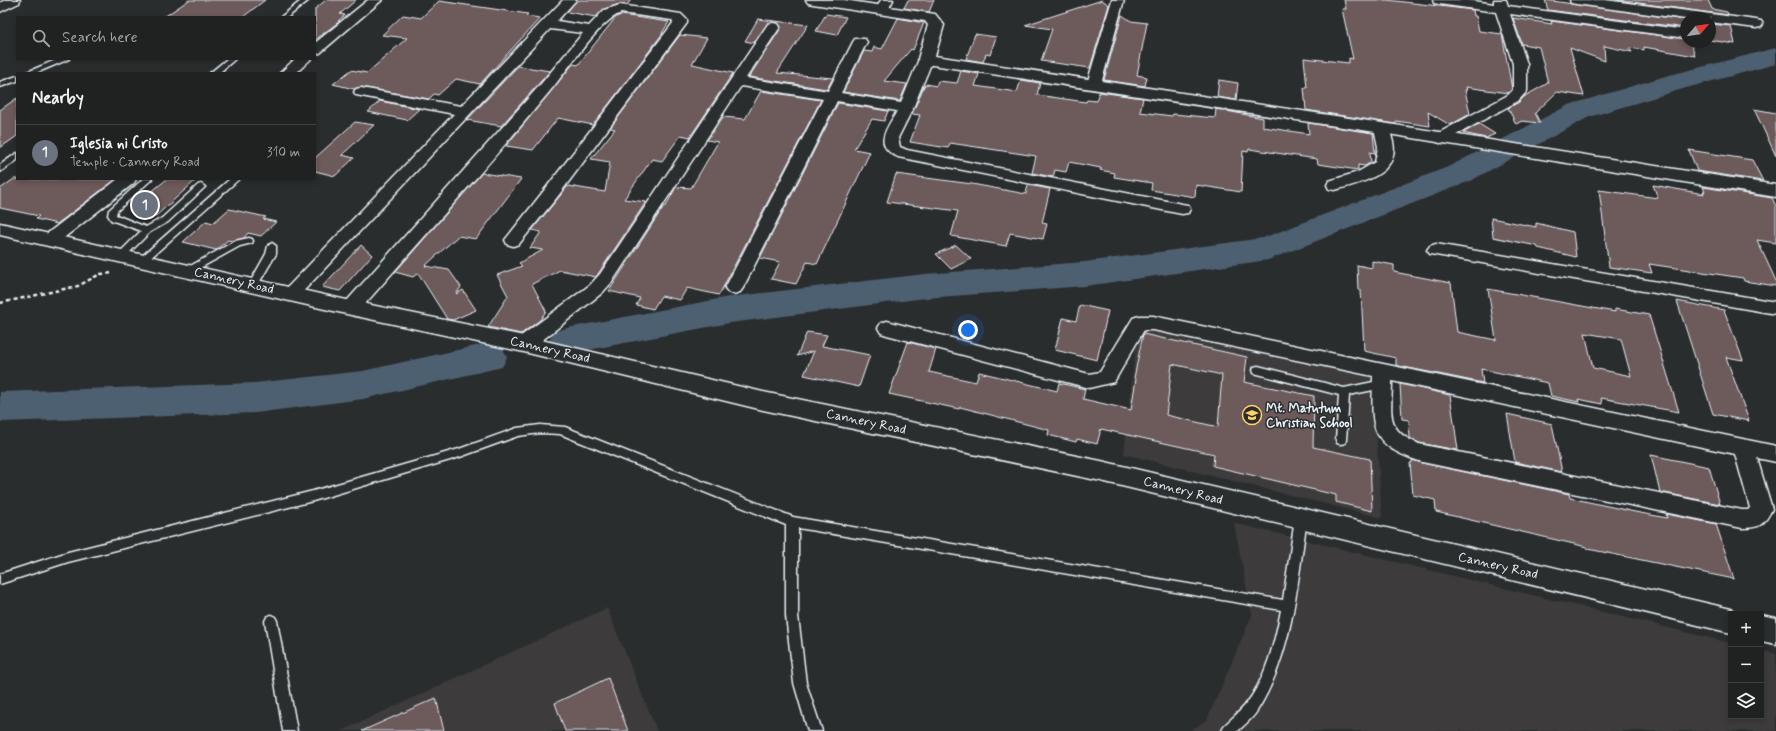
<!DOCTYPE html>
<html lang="en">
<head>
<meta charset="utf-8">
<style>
	:root { --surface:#202222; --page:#282a2a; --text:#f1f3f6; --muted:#a2a4a5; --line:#3d3f40; --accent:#2563eb }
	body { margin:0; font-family:Mynerve,sans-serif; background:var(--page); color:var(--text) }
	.controls { position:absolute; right:12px; bottom:12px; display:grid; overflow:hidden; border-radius:0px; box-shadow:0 2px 6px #0003 }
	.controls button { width:36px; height:36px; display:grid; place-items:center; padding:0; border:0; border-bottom:1px solid var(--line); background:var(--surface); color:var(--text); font:20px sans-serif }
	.compass { position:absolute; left:1680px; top:12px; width:36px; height:36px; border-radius:50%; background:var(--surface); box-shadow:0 2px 6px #0003; rotate:61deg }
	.you { position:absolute; left:968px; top:330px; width:14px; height:14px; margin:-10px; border:3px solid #fff; border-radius:50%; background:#1a73e8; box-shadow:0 0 0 6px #1a73e833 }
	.badge { display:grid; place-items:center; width:26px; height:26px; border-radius:50%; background:var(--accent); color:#fff; font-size:13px; font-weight:700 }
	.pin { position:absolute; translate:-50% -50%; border:2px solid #fff; box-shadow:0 1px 4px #0006 }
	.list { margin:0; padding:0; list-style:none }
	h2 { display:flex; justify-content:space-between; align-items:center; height:52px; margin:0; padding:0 16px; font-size:17px }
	h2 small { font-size:13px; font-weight:400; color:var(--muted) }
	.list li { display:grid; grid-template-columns:26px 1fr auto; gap:12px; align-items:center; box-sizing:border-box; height:56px; padding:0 16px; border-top:1px solid var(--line) }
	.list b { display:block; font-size:15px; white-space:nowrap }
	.list p { margin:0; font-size:13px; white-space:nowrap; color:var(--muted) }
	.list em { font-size:13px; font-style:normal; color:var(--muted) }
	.icon { flex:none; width:22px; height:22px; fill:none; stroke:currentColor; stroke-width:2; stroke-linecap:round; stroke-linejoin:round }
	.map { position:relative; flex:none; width:1776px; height:731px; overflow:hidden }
	.search { position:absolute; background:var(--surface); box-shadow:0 2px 6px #0003; left:16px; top:16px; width:300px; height:44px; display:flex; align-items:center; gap:10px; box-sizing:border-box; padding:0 14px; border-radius:0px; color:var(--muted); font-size:15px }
	.panel { position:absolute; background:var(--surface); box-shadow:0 2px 6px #0003; left:16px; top:72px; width:300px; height:108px; border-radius:0px }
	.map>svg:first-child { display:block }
	.built { fill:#3e3a3b }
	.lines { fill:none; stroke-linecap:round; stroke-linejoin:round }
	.river { fill:#4e6071; fill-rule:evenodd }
	.building { fill:#6d5a5a; stroke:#e8f1f8; fill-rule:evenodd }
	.lane-casing { stroke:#e8f1f8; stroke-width:3 }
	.street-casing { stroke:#e8f1f8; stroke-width:3 }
	.secondary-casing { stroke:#e8f1f8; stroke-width:3 }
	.path { stroke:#e8f1f8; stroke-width:2.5; stroke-dasharray:4 3; stroke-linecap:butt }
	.lane { fill:#2a2d2e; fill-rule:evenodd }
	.street { fill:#2a2d2e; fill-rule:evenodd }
	.secondary { fill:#2a2d2e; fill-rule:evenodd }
	.labels { text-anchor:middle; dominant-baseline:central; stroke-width:3; stroke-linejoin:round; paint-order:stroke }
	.street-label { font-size:13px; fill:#e8f1f8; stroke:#2a2d2e }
	.poi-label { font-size:13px; font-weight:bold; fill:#e8f1f8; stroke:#2a2d2e; text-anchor:start }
</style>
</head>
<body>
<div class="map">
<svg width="1776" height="731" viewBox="0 0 1776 731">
	<rect width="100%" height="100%" fill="#2a2d2e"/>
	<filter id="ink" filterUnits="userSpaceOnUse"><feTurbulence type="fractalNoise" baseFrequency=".025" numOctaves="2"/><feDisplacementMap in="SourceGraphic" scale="8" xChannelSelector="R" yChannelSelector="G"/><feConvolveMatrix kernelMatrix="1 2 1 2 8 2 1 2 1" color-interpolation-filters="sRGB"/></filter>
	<g filter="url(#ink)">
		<path class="built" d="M1138 326 1372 375 1382 518 1124 454Z
			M1234 523 1731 643V716H1761V650L1776 654V731H1189L1207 720 1252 615Z
			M607 608 657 731H341Z"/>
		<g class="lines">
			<path class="river" d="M1776 48V64L1686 88 1589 117 1470 181 1268 260 1085 286 925 298 729 323 567 354 554 350 549 341 554 332 567 328 729 297 925 274 1085 262 1263 238 1448 167 1569 105 1666 76Z
				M489 343 502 347 507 357 502 367 363 399 255 413 0 422V392L255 383 363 371Z"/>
		</g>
		<path class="building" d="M189 0H265L243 17H164Z
			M326 0H356L340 14 345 15 338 21H340L315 40V9Z
			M577 0H631L627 5 620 4 604 9 596 17 567 12Z
			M908 0H934L929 12 904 8Z
			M1102 0 1109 5 1090 68 1041 61 1052 29 1025 25Z
			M1344 0H1387L1473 10 1474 16H1476L1479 31 1502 34 1512 89 1508 93 1466 87 1467 90H1465L1470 114 1450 125 1428 112 1430 126 1396 121V124L1306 110 1304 88H1307L1304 58 1349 63V58L1353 59 1342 9H1346Z
			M1545 0 1686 20V28L1548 10Z
			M1616 0H1708L1712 9 1727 12 1728 15Z
			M439 1 528 14 526 16 540 18 480 84 456 79 438 95 434 94 429 99 361 87 354 89 333 84 351 70 367 73 407 38 382 35 403 15 421 18Z
			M826 14 846 17 837 35 816 31Z
			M621 15 669 22 662 33H663L593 125 558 118 533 150 506 146 573 64 578 65 616 17Z
			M1122 15 1131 21 1147 23 1137 75 1147 77 1145 86 1104 80Z
			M898 18 924 23 913 50 911 49 884 81 907 84 900 101 843 92 864 51 872 52 874 47 882 49Z
			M1513 18 1552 24 1551 21 1686 39V42H1691L1695 56 1644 47V50L1629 48 1632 52 1604 46 1605 61 1570 48 1584 96 1557 92 1535 113 1540 123 1522 121 1516 124 1508 108 1519 102 1525 96 1548 83 1539 47 1522 44Z
			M758 19 808 25 777 73 833 78 827 89 749 77 781 28 778 23H768L754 43 745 41Z
			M1710 24 1731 26 1735 44 1710 40Z
			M975 34 996 37 990 55 986 54 983 62 966 59Z
			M680 35 707 38 692 64 733 73 690 137 681 135 662 161 652 159 624 199 646 202 596 277 560 270 532 284 546 311 540 320 521 334 488 327 508 296 497 275 522 266 519 263 543 250 530 248 541 232 532 230 568 186 605 192 610 162 591 159 615 129 610 128Z
			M518 66 550 71 501 126 467 120Z
			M961 71 979 74 975 86 1017 92 1021 80 1040 83 1037 95 1086 102 1087 100 1096 101 1099 92 1143 98 1140 112 1172 116 1173 114 1215 118 1216 109 1263 118V127L1309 134 1308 123 1373 133 1375 153 1370 152 1371 162 1365 166 1358 165V170L1318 164 1317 159 1249 149 1248 152 1243 151 1241 192 1196 185 1195 197 1151 190 1152 183 1114 177 1115 173 1100 170 1101 168 1069 162 1066 172 1055 170 1053 177 1032 173 1036 156 950 143 948 148 910 142 920 115 912 114 924 86 927 84 936 86 938 81 957 83Z
			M1219 80 1238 83 1236 100 1217 97Z
			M761 91 821 100 719 295 687 288 680 300 661 296 653 309 636 305 640 298 609 291 664 206H666L676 187 691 188 718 142 707 140 723 117 745 119Z
			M17 98V136L0 148V110Z
			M380 101 419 109 407 120 368 112Z
			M838 103 888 111 884 121 872 119 854 149 870 152 817 264 807 262 796 284 771 279 780 262 760 258Z
			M1754 109 1776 113V156Z
			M355 122 374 125 342 155 354 158 335 176 315 171V158Z
			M1479 124 1495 134 1486 138 1463 133Z
			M1689 150 1752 160 1763 181 1697 171Z
			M482 173 521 179 476 239 458 236 425 266 449 270 461 287 456 294 463 290 476 310 453 320 447 319 418 273 413 277 395 272Z
			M896 174 972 184 1026 194 1028 185 1050 189 1042 223 1047 224 1043 239 1010 233 1006 246 951 236 958 211 887 202Z
			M14 179H116L57 224 36 219 39 216 0 208V189Z
			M167 179H197L156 216 129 210Z
			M1653 185 1704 194 1703 192H1705L1703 187 1772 198 1776 206V243L1757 240 1776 281V286L1744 281 1743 278 1649 264 1652 273 1609 267 1599 190 1658 198Z
			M229 209 266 217 263 219 276 222 261 236 248 233 244 238 232 241 228 240 216 250 183 242 206 221 213 223Z
			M1491 218 1536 227V223L1573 232 1576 257 1538 248 1537 246 1493 237Z
			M361 245 372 255 340 291 322 287Z
			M956 245 971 259 951 269 936 254Z
			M1372 261 1394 265V272L1451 283 1457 332 1496 340 1488 289 1615 312V309L1649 315 1679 412 1601 398 1602 404 1578 399 1579 402 1551 396 1548 383 1481 369 1483 383 1399 366 1396 365V358L1364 351 1361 290H1358L1357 265 1372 268ZM1585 333 1621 339 1631 376 1593 368Z
			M1677 301 1724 310 1743 360 1726 357 1749 421 1713 414Z
			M1080 305 1108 311 1097 360 1055 350 1063 318 1076 321Z
			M807 332 827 335 822 346 870 355 859 387 804 375 814 351 797 356Z
			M1143 334 1247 357 1244 382 1314 396 1313 447 1370 459 1372 511 1336 502V495L1213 466 1214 454 1101 429 1097 444 1077 439 1076 442 1048 435 1049 430 960 407 959 409 889 394 908 342 936 349 929 372 976 382 979 372 1057 391 1059 383 1085 389 1083 399 1131 410 1136 379 1134 378ZM1172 364 1222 375 1218 427 1166 415Z
			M1400 384 1450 395 1458 450 1419 443 1410 438 1409 420 1402 419Z
			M1507 414 1552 424 1562 472 1515 462Z
			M1651 455 1709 467 1720 504 1660 492Z
			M1412 460 1422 463 1569 494 1570 498 1635 512 1667 518 1666 514 1716 524 1734 579 1588 549 1587 547 1436 512 1435 500 1413 495 1410 463H1412Z
			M608 678 628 731H565L555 703Z
			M436 698 444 731H362Z"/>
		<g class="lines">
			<defs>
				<path id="lane" d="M302 0H309L288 17H281Z
					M58 59H69L36 73H25Z
					M227 59H235L219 73H210Z
					M17 76V81L0 87V82Z
					M17 153V160L0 172V165Z
					M143 179H152L117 211 116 215 146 227 162 218 198 185 201 184 205 187 168 222 150 232 124 258H118L116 256 141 231 111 220 108 215 109 210Z
					M230 179H239L146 262H140L138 260 140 258Z
					M249 238 252 239 253 241 252 243 240 246 191 273 188 274 183 271 185 269 235 241Z
					M272 243 276 246V254L256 288H250L248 286 266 254 268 246Z
					M1258 366 1344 388 1383 380 1387 381 1388 384 1387 387 1383 388 1349 395 1346 440 1345 443 1341 444 1337 443 1336 440 1339 395 1254 373 1253 370 1254 367Z
					M540 425 565 427 793 517 1283 600 1295 519 1297 516 1301 514 1305 516 1307 519C1297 584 1293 654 1257 711 1252 719 1244 725 1238 731H1222L1224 726C1231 719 1240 712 1246 704 1266 679 1275 641 1281 610L798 528V616L806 683 822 731H808L794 683 786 616V525L560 434 540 433 518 436 460 457 313 501 68 562 0 584V574L68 552 313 491 459 449 517 428Z
					M271 615 275 617 277 621 297 731H283L265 621 267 617Z"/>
				<path id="street" d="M5 0H20L19 3 0 12V3Z
					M368 0H382L320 53 315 54V43Z
					M563 0H576L557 21 589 26 604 10 620 5 681 14 687 20V23L558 196 519 244 513 246 507 244 505 240 546 188 673 23 672 20 621 13C599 21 567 71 550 91 488 166 422 239 357 313L351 314 345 313 342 308 345 303 540 85 583 33 550 29 297 298 291 300 285 298 282 294 285 290 454 114 356 95 354 92 356 89 361 88 461 106Z
					M881 0H893L887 12H877L875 9Z
					M1112 0H1124L1101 84 1099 87 1094 88 1089 87 1087 84Z
					M1433 0H1467L1494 4V0H1506L1508 6 1686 30V38L1510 14 1527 64V91L1518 101 1445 141 1440 143 1435 141 1432 138 1435 135 1508 95 1513 90V64L1496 12 1439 4 1434 3Z
					M1570 0H1605L1756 20 1761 21 1763 24 1761 27 1756 28 1710 22V18L1686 19 1576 4 1571 3Z
					M773 23 778 24 780 27 746 78 828 91 853 42 855 39H865L867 42 841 93 901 103 919 59 921 56H931L933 59 913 108 898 138 900 147 907 150 1182 204 1188 205 1190 209 1188 213 1182 214 898 157C872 145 887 129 897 111L837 101 743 288 740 292 734 294 728 292 725 288 823 99 741 86 612 282 602 293 531 349 524 351 517 349 515 344 517 339 590 285 600 274 768 24Z
					M295 59H311L296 73H280Z
					M1382 123 1387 125C1391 130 1391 136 1393 142 1400 175 1358 184 1335 190L1329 189 1327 185 1329 181 1358 172 1375 162 1378 147 1374 128 1377 125Z
					M118 179H136L134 183 56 244 50 246 44 244 42 240 44 236Z
					M1436 244 1776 302V314L1430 254 1427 250 1430 246Z
					M1139 316H1153L1776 446V462L1757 458 1772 509C1764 525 1760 528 1742 528L1422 462C1367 444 1372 428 1373 376L1153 330H1144L1114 382 1089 388 887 335 881 333 878 328 881 323 887 321 1089 374 1100 372 1133 318ZM1392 381 1735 454 1750 508 1748 510H1742L1419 444C1384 430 1392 413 1392 381Z"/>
				<path id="secondary" d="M806 0H844L935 14 944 25 935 56 1382 123 1776 185V197L1382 133 926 64 920 62 918 59 928 25 925 21 813 4 808 3Z
					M0 223 351 301 524 336 763 392 1101 461 1731 609 1741 614H1731V633L1101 481 763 410 524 352 351 315 0 235Z
					M1761 615 1776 618V644L1761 641Z"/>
			</defs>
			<use href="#lane" class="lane-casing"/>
			<use href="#street" class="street-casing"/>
			<use href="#secondary" class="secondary-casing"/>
			<path class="path" d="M0 303 78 286 100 274 114 273"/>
			<use href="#lane" class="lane"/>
			<use href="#street" class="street"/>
			<use href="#secondary" class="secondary"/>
		</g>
	</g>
	<defs>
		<symbol id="school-ring" viewBox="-11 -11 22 22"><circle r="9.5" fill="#2a2d2e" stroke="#ffd166" stroke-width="1.5"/><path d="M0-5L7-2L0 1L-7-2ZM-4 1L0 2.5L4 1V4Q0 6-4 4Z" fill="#ffd166"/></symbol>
	</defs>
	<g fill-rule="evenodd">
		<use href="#school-ring" x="1241" y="404" width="22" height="22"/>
	</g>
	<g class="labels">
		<g class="street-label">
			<text transform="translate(234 281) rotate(13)">Cannery Road</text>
			<text transform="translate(550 350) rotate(13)">Cannery Road</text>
			<text transform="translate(866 422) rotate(12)">Cannery Road</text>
			<text transform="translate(1183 491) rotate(14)">Cannery Road</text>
			<text transform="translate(1498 566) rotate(13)">Cannery Road</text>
		</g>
		<g class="poi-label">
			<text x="1266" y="408">Mt. Matutum<tspan x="1266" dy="15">Christian School</tspan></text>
		</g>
	</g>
</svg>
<div class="controls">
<button>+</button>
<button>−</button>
<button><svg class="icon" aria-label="layers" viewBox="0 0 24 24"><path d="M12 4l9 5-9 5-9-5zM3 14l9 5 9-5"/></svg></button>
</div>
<svg class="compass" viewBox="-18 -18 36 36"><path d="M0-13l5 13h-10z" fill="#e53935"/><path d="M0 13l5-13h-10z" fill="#a2a4a5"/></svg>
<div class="you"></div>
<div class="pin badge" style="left:145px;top:205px;background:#6b7280">1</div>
<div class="search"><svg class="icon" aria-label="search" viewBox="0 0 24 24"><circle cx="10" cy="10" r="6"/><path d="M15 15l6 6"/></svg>Search here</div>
<section class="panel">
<h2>Nearby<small></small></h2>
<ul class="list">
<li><span class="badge" style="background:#6b7280">1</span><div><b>Iglesia ni Cristo</b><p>Temple · Cannery Road</p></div><em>310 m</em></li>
</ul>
</section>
</div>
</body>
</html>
